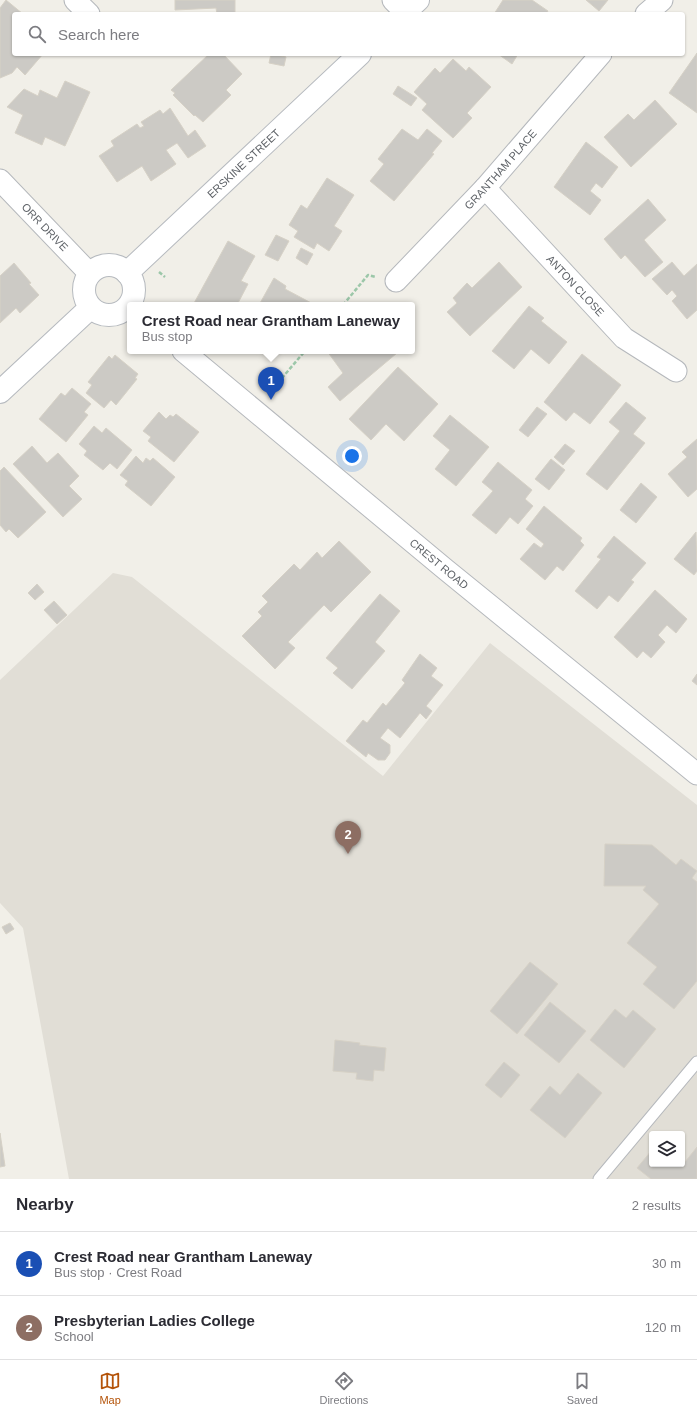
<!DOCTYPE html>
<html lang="en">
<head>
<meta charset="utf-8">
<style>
	:root { --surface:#fff; --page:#f7f7f7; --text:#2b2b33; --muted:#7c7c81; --line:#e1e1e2; --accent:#b45309 }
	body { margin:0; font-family:Helvetica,sans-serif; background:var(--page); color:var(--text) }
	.controls { position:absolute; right:12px; bottom:12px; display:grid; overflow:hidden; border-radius:4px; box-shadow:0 1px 3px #0004 }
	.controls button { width:36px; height:36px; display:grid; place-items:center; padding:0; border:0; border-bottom:1px solid var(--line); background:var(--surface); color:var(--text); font:20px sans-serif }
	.you { position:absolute; left:352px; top:456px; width:14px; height:14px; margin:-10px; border:3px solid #fff; border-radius:50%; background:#1a73e8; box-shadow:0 0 0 6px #1a73e833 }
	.badge { display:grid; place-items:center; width:26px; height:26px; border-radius:50%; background:var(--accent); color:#fff; font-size:13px; font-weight:700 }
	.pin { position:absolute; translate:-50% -33px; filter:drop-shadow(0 1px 2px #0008) }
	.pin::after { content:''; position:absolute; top:21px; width:14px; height:12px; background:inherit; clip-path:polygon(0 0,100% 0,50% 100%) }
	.popup { position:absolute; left:127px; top:302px; width:288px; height:52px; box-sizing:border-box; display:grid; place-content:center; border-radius:4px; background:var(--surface); filter:drop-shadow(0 1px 3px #0005); font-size:13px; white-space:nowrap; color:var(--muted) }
	.popup b { font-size:15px; color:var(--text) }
	.popup::after { content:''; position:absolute; left:50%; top:100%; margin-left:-8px; border:8px solid transparent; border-top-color:var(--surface) }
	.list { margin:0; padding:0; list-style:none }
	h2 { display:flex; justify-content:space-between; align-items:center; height:52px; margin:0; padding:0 16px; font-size:17px }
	h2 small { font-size:13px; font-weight:400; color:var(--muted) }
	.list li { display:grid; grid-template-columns:26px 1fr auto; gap:12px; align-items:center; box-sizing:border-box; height:64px; padding:0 16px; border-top:1px solid var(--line) }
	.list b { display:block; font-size:15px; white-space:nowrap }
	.list p { margin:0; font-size:13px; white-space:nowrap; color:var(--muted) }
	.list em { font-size:13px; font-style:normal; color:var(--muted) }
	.icon { flex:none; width:22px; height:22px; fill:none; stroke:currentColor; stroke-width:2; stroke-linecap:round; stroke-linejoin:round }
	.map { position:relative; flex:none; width:697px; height:1179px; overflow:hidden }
	.search { position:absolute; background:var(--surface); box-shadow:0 1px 3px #0004; left:12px; right:12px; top:12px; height:44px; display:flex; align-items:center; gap:10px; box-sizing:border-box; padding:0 14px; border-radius:4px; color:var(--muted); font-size:15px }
	.sheet { height:180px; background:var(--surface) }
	nav { display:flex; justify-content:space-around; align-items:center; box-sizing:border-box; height:56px; border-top:1px solid var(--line); background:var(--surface); font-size:11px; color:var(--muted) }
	nav a { display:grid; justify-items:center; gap:2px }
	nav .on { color:var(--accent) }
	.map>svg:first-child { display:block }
	.education { fill:#e1ded6; fill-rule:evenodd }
	.building { fill:#cccac5; stroke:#d6d1c6 }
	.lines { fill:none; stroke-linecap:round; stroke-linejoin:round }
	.lane-casing { stroke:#b5b8bc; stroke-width:13 }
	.street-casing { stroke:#b5b8bc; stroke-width:23 }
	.secondary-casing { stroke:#b6babf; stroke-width:24 }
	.path { stroke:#9cc7a9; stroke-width:2.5; stroke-dasharray:4 2; stroke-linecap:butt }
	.lane { stroke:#fff; stroke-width:11 }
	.street { stroke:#fff; stroke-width:21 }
	.secondary { stroke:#fff; stroke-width:22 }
	.labels { text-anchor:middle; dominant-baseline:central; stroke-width:3; stroke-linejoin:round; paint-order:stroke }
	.street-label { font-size:11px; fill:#5f6368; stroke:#fff }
</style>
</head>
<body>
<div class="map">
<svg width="697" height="1179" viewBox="0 0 697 1179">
	<rect width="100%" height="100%" fill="#f1efe8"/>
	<path class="education" d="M113 573 132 577 383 776 490 643 697 805V1179H69L23 928 0 903V680ZM652 1134H682V1164H652Z"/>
	<path class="building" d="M6 0 23 14H14V54H43L25 75 17 67 12 73 0 78V8Z
		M175 0H235V14H217L216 8 175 10Z
		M503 0H532L548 11 546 14H494Z
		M586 0H608L599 11Z
		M697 53V113L669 93Z
		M209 54H223L242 74 226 90 231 95 203 122 195 115 194 116 173 95 175 93 171 90Z
		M271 54 286 57 284 66 269 63Z
		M498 54H518L512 64Z
		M453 59 466 71 469 67 491 87 467 113 472 118 453 138 422 110 427 104 414 92 435 68 440 73Z
		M65 81 90 92 65 146 45 137 42 145 15 133 23 115 7 107 24 89 38 96 40 90 57 98Z
		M398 86 417 98 411 106 393 94Z
		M655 100 677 124 631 167 604 137 628 114 634 120Z
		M170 108 188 136 195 130 206 146 188 158 177 143 166 150 176 164 151 181 142 166 117 182 99 156 114 146 111 141 137 124 140 128 144 126 141 122 160 110 163 114Z
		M402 129 418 140 427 129 442 141 432 153 434 154 394 201 370 181 384 164 378 159Z
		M586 142 618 167 602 188 596 183 590 191 601 200 590 215 554 187Z
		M327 178 354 195 334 226 342 231 329 251 317 243 314 249 294 237 298 231 289 225 301 205 307 209Z
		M648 199 666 220 644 240 663 262 645 277 625 255 621 259 604 239Z
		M276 235 289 241 278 261 265 255Z
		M228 241 255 256 241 281 248 284 237 305H193Z
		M301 248 313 254 307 265 296 258Z
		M499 262 522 287 470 336 447 312 457 303 453 298 467 283 472 288Z
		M672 262 684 276 697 264V310L687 319 672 301 677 296 672 290 667 295 652 279Z
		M14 263 31 283 29 284 39 295 20 313 16 308 0 323V276Z
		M274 278 286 286 285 289 315 305H259Z
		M529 306 544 318 541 321 567 342 549 364 531 349 514 369 492 351Z
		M327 351H396L397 353 340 401 328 387 343 373Z
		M582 354 621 385 590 424 574 412 566 421 544 402Z
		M115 355 138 374 135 378 137 379 116 405 111 400 104 408 86 393 92 385 88 382 109 356 112 359Z
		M398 367 438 404 404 441 386 424 371 440 349 419Z
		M72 388 91 404 84 412 88 415 66 442 39 419 61 393 65 396Z
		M626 402 646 418 633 434 645 443 607 490 586 474 620 431 609 422Z
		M537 407 547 414 528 437 519 430Z
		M159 412 166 419 170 415 173 417 176 414 199 432 174 462 148 441 151 437 143 431Z
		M450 415 489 447 456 486 435 469 450 450 433 436Z
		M94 426 102 433 106 428 132 450 117 469 110 463 103 470 84 455 87 451 79 444Z
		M697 439V489L688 497 668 474 687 457 682 452Z
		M565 444 575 451 563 465 554 457Z
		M32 446 47 463 58 453 79 476 69 486 82 499 63 517 13 464Z
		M136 456 143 463 146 458 150 461 153 458 175 477 151 506 125 485 128 481 120 475Z
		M551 459 565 470 549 490 535 479Z
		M498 462 532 490 525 499 533 506 518 524 510 517 496 534 472 515 493 491 482 482Z
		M4 467 46 512 18 538 9 529 6 532 0 525V471Z
		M641 483 657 497 636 523 620 510Z
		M544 506 582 538 580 541 584 545 563 571 557 566 545 580 520 559 534 543 541 548 544 544 526 529Z
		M696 532 697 571 694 575 674 559Z
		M614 536 646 563 631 580 634 582 618 602 609 595 597 609 575 591 601 559 597 557Z
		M339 541 371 572 331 612 324 605 288 642 295 648 275 669 242 636 262 616 258 612 268 602 262 596 294 564 300 570 317 552 322 558Z
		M37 584 44 592 35 600 28 593Z
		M655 590 687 619 676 633 667 625 658 635 665 642 651 658 643 651 637 658 614 637Z
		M380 594 400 611 375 642 385 651 352 689 333 673 338 668 326 658Z
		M54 601 67 615 57 624 44 610Z
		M420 654 437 668 431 676 443 685 426 706 432 711 426 719 420 713 400 738 388 728 380 738 390 745V753L385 760H378L368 753 366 757 346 741 363 720 367 723 383 703 386 706 405 683 402 680Z
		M697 674V685L692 681Z
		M605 844 652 845 676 865 681 859 697 871 692 878 697 882V981L674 1009 643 984 657 967 627 943 659 904 643 890 646 886H604Z
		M10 923 14 929 6 934 2 927Z
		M530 962 558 984 517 1034 490 1011Z
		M550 1002 586 1031 559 1063 524 1035Z
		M615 1009 626 1018 633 1010 656 1029 624 1068 590 1040Z
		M335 1040 360 1043 359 1045 386 1048 384 1071 374 1070 373 1081 356 1079 357 1073 333 1071Z
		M504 1062 520 1075 501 1098 485 1085Z
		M578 1073 602 1093 565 1138 530 1110 550 1086 560 1095Z
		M0 1133 5 1166 0 1167Z
		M697 1147V1179H651L637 1168 652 1150V1164H677L681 1167Z"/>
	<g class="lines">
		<defs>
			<path id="lane" d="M599 1179 697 1062"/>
			<g id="street">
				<path d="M75 0 89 14"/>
				<path d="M393 0 405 12"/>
				<path d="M646 14 662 0"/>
				<path id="s1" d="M0 180 90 274"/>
				<path id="s2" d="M485 188 624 338 676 371"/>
				<path id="s3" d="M396 281 485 188 601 54"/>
				<path d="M129 306 130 307"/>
				<path id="s4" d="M183 351 445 569 697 774"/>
			</g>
			<g id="secondary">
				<path d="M403 14 418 0"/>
				<circle cx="109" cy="290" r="25"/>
				<path id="s5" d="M127 273 360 54"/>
				<path d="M0 392 90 308"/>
			</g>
		</defs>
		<use href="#lane" class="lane-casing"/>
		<use href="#street" class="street-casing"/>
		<use href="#secondary" class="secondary-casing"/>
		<path class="path" d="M159 272 165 277
			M343 305 368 275 376 277
			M270 392 305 351"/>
		<use href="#lane" class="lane"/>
		<use href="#street" class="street"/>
		<use href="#secondary" class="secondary"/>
	</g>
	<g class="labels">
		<g class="street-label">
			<text stroke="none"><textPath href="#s5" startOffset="160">ERSKINE STREET</textPath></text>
			<text stroke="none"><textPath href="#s3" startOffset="153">GRANTHAM PLACE</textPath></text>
			<text stroke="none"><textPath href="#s1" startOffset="65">ORR DRIVE</textPath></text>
			<text stroke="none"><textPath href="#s2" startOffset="133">ANTON CLOSE</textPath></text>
			<text stroke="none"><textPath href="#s4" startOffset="333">CREST ROAD</textPath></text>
		</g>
	</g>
</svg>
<div class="controls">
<button><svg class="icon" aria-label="layers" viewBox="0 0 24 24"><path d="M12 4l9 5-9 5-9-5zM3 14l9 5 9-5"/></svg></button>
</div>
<div class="you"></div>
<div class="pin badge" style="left:271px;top:400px;background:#1a4fb4">1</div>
<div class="popup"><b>Crest Road near Grantham Laneway</b>Bus stop</div>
<div class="pin badge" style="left:348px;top:854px;background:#8d6e63">2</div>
<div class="search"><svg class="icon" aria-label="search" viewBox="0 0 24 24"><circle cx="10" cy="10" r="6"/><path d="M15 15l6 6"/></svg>Search here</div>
</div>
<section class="sheet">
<h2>Nearby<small>2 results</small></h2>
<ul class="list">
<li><span class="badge" style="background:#1a4fb4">1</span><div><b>Crest Road near Grantham Laneway</b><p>Bus stop · Crest Road</p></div><em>30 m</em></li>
<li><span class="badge" style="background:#8d6e63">2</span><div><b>Presbyterian Ladies College</b><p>School</p></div><em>120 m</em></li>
</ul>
</section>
<nav>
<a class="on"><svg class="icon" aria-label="map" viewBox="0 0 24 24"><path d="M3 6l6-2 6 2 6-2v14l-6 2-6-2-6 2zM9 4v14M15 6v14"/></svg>Map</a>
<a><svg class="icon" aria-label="directions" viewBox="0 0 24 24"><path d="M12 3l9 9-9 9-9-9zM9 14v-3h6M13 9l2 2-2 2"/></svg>Directions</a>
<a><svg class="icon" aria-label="saved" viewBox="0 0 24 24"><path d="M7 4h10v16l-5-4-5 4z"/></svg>Saved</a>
</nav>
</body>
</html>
